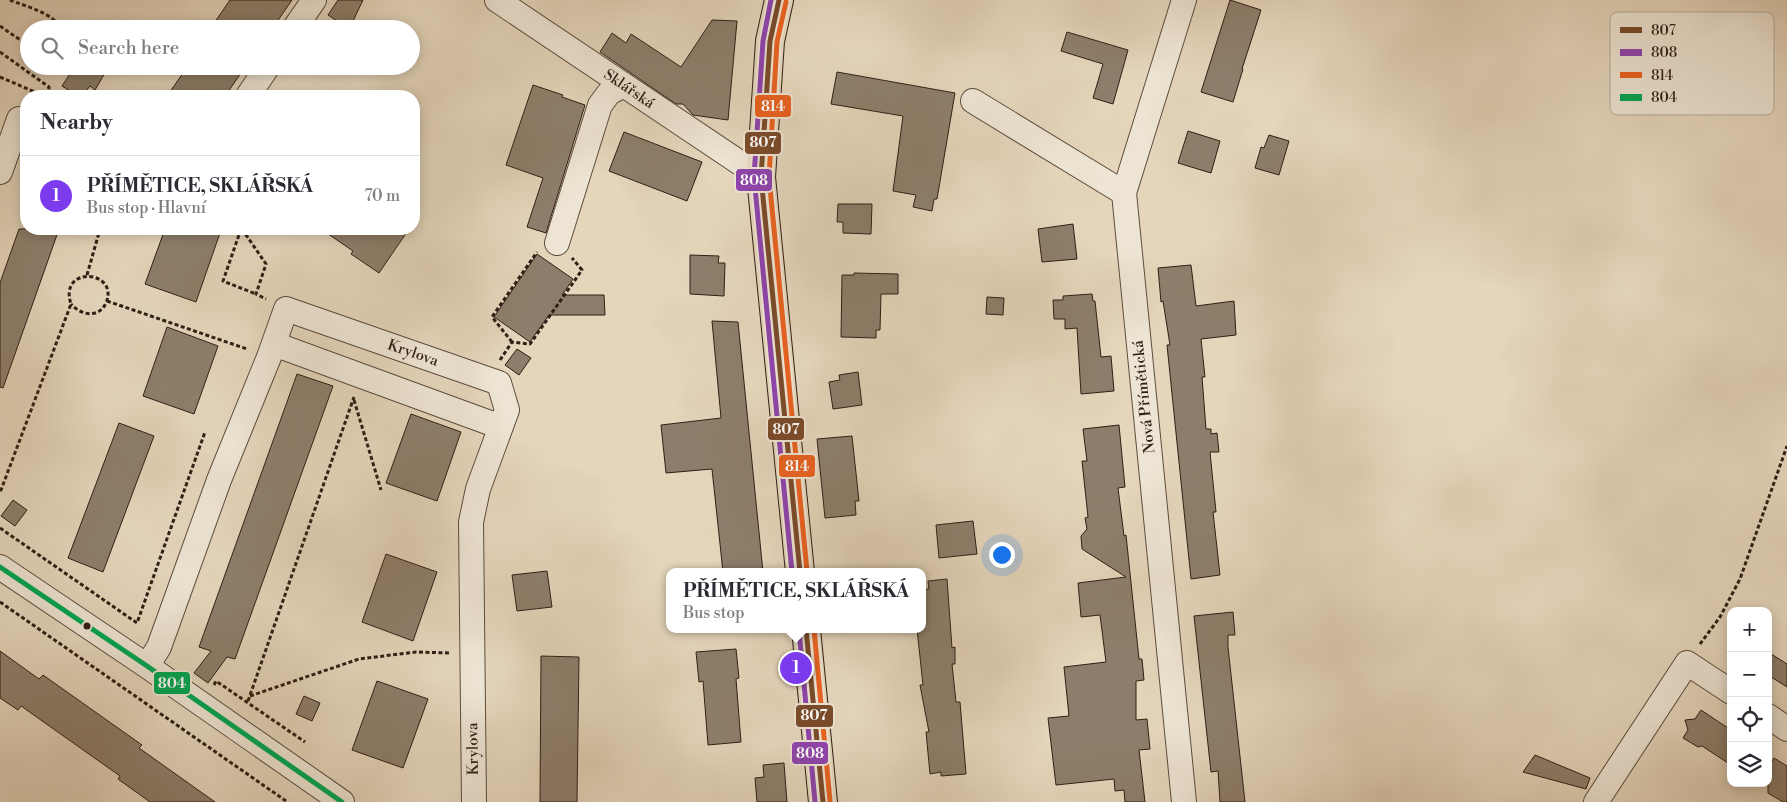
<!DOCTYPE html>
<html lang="en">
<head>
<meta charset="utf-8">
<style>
	:root { --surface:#fff; --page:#f7f7f7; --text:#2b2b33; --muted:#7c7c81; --line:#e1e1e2; --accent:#7c3aed }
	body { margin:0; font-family:"Libre Bodoni",serif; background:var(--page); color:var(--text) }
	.controls { position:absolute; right:15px; bottom:15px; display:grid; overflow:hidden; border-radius:10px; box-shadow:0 2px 12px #0003 }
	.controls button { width:45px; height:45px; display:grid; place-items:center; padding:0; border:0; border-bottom:1px solid var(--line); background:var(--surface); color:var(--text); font:25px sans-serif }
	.you { position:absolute; left:1001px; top:554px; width:18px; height:18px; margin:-12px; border:4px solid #fff; border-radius:50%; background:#1a73e8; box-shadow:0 0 0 8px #1a73e833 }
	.badge { display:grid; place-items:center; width:32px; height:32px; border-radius:50%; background:var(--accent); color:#fff; font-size:16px; font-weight:700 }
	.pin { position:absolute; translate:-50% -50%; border:2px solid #fff; box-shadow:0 1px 5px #0006 }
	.popup { position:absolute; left:666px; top:568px; width:260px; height:65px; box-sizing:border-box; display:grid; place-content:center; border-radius:10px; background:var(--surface); filter:drop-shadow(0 1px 4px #0005); font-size:16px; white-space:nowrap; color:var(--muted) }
	.popup b { font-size:19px; color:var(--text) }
	.popup::after { content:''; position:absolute; left:50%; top:100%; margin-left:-10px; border:10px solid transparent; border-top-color:var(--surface) }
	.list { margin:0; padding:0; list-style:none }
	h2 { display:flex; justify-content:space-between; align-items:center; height:65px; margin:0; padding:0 20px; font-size:21px }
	h2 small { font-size:16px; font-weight:400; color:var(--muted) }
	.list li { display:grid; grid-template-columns:32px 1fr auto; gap:15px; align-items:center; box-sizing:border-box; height:80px; padding:0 20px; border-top:1px solid var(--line) }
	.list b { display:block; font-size:19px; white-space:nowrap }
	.list p { margin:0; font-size:16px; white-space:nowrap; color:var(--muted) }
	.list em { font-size:16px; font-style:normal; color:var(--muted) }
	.icon { flex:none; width:28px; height:28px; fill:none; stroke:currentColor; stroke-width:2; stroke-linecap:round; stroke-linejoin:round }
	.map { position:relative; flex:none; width:1787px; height:802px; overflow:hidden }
	.search { position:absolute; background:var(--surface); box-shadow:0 2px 12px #0003; left:20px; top:20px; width:400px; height:55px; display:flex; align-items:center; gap:12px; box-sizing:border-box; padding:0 18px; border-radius:28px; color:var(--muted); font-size:19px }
	.panel { position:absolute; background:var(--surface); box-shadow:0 2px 12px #0003; left:20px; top:90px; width:400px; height:145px; border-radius:20px }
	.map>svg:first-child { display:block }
	.building { fill:#8d7e6b; stroke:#2f1f15 }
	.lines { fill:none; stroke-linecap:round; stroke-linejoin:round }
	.minor-casing { stroke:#5c4c3e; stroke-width:26 }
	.major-casing { stroke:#2f1f15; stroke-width:30 }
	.path { stroke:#2f1f15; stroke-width:3; stroke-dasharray:4 2.5; stroke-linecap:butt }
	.minor { stroke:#ede4d3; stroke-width:24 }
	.major { stroke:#e4d5bb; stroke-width:28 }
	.bus-1-casing { stroke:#ede4d3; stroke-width:9 }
	.bus-2-casing { stroke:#ede4d3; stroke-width:9 }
	.bus-3-casing { stroke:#ede4d3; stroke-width:9 }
	.bus-4-casing { stroke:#ede4d3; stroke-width:9 }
	.bus-1 { stroke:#7a4b2a; stroke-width:5 }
	.bus-2 { stroke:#8e44ad; stroke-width:5 }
	.bus-3 { stroke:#e86221; stroke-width:5 }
	.bus-4 { stroke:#00a651; stroke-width:5 }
	.bus-dot { fill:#2f1f15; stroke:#ede4d3; stroke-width:2 }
	.labels { text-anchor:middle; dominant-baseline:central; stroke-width:4; stroke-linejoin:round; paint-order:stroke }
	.street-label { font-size:15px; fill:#2f1f15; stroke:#ede4d3 }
	.key { fill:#ede4d3; stroke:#b4a99a; stroke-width:1 }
	.key-label { font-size:14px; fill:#2f1f15 }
	.line-badge { stroke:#ede4d3; stroke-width:2 }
	.badge-label { font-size:14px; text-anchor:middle; font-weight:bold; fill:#fff }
</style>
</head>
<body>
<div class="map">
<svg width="1787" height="802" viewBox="0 0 1787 802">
	<rect width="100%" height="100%" fill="#e4d5bb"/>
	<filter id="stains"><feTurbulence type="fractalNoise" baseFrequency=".004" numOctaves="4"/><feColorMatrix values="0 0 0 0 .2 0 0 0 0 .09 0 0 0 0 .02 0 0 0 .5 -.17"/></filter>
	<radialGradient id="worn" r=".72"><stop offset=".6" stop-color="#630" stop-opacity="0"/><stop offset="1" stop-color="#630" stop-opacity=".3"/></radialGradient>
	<path class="building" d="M230 0H292L272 29H210Z
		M338 0H363L353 21 351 20 346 27 328 15Z
		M1230 0 1261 10 1242 69H1243L1233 102 1201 92Z
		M712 20 737 21 728 120 693 115 683 104H676L600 52 612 33 626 43 631 34 681 67Z
		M1067 32 1128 50 1113 104 1093 98 1103 64 1061 51Z
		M75 66H109L95 90 90 86 82 96H78L62 86Z
		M188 66H246L225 96H167Z
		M837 72 955 93 937 199H934L932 211 913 207 916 195 893 191 903 116 831 104Z
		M533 85 563 95 562 97 585 105 546 233 527 227 543 178 506 165Z
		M1188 131 1220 141 1211 173 1178 163Z
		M624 132 702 162 687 201 609 171Z
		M1269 135 1289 141 1279 175 1255 168 1261 147 1264 148Z
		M838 204H872L871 234 843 233V222H837Z
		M1073 224 1077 259 1042 262 1038 229Z
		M19 229H59L3 388 0 387V283Z
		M165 229H209L220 233 196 302 145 284Z
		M321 229H409L379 273 351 254 353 251Z
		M537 254 573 279 562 295H604L605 315H549L530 342 494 317Z
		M690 255 719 256 718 263H725L724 296 690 294Z
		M1191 265 1196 306 1234 301 1236 335 1201 339 1205 377H1202L1206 429H1211V434L1217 433 1219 452H1210L1216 512H1213L1220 575 1191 579 1167 345H1170L1163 301 1161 302 1158 268Z
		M854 273 898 274V294H881L880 330H876V338L841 337 842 275H854Z
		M1092 294 1093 301H1095L1101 357 1111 356 1114 391 1081 394 1077 328 1065 329V319H1054L1053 300H1063V296Z
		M987 297 1004 298 1003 315 986 314Z
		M712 321 738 322 763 572H723L712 469 666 473 661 425 721 418Z
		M167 327 218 346 194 414 143 396Z
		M517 349 531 358 519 375 505 365Z
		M858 372 862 405 833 409 829 382 840 380 839 375Z
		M297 374 333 386 235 659 227 657 208 683 194 673 211 651 199 647Z
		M411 414 461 432 437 501 386 483Z
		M119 423 154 436 103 572 68 558Z
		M1119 425 1125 487 1118 488 1124 536 1126 535 1139 659H1142L1144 680 1136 681V720L1147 719 1150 749 1139 750 1145 802H1125L1124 790 1115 791 1114 779 1056 785 1048 718 1069 716 1064 667 1106 662 1100 615 1081 617 1078 583 1126 577 1082 549 1081 536 1087 529 1085 518 1088 517 1082 461H1087L1083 429Z
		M852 436 859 501H855L856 515 825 518 817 439Z
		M13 500 27 510 15 526 1 516Z
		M973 521 977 554 939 558 936 525Z
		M386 554 437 572 413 641 362 622Z
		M547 571 552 607 517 611 512 575Z
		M947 579 952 648 955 647V664H952L956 702H960L966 774 941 776V772L930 774 926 732H929L920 685H923L917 629H922V590L929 589 928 581Z
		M1233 612 1235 635H1228V647L1245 802H1220L1218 771 1211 772 1194 616Z
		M736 649 739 678 736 679 741 742 708 745 703 681 699 682 696 652Z
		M0 651 39 679 43 675 142 745 139 748 215 802H150L118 779 120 776 21 706 18 710 0 698Z
		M1768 652 1787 664V687L1768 675Z
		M541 656 579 657 577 802H540Z
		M377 681 428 699 403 768 352 750Z
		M304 696 320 703 312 721 296 714Z
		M1701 710 1731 730V765L1702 746 1698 747 1683 738 1688 730 1685 720 1695 719Z
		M1535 755 1590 778 1586 789 1523 772Z
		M1774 758 1787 766V802H1783L1768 793V767Z
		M784 763 787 802H757L755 778 764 777 763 765Z"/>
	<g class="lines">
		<defs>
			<path id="minor" d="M497 0 761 177
				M294 29 314 0
				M248 96 268 66
				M973 101 1124 193
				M0 172 19 119
				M557 243 600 105 609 93 624 85
				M274 344 501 427
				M0 567 147 666 342 802
				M147 666 159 647 219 480 269 357 286 309 499 383 507 410 478 489 471 522 474 802
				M1768 716 1787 729
				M1184 802 1124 193 1184 0
				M1596 802 1687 663 1731 692"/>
			<path id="major" d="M779 0 770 41 761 177 800 572
				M806 629 823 802"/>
		</defs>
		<use href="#minor" class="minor-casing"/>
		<use href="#major" class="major-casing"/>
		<path class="path" d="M10 0C24 6 55 13 60 29
			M0 26 29 46
			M0 52 49 87 48 96
			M0 77 44 96
			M20 182 26 181
			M241 229 223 281 256 294
			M242 229 266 264 256 294 266 299
			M87 275 100 229
			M107 301 247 349
			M512 342 492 317 537 252
			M500 360 512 342 530 344 582 270 572 258
			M354 400 381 490
			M0 491 1 490 71 304C58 265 120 270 106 303 99 319 80 315 71 304
			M0 528 137 623 205 432
			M0 602 286 801
			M1700 644 1720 617 1740 579 1787 446
			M214 685 216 681 305 742
			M250 696 359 659 416 652 450 653
			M248 701 354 397"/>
		<use href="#minor" class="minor"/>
		<use href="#major" class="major"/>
		<defs>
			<path id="bus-1" d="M779 0 770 41 761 177 800 572
				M806 629 823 802"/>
			<path id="bus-2" d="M771 0 763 41 754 177 792 572
				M799 630 815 802"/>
			<path id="bus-3" d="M786 2 777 42 769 177 807 571
				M814 629 830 801"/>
			<path id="bus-4" d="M0 567 147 666 342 802"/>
		</defs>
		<use href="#bus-1" class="bus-1-casing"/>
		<use href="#bus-2" class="bus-2-casing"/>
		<use href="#bus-3" class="bus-3-casing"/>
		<use href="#bus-4" class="bus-4-casing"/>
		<use href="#bus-1" class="bus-1"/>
		<use href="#bus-2" class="bus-2"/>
		<use href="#bus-3" class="bus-3"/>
		<use href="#bus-4" class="bus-4"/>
	</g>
	<circle class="bus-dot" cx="87" cy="626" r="4.5"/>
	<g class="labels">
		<g class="street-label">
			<text transform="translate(629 89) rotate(34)">Sklářská</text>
			<text transform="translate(413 353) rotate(19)">Krylova</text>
			<text transform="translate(1144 397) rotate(-96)">Nová Přímětická</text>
			<text transform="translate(473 749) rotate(-91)">Krylova</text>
		</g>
	</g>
	<rect x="1610" y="12" width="164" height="103" rx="8" class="key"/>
	<rect x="1620" y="27" width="22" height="6" fill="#7a4b2a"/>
	<rect x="1620" y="49" width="22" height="7" fill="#8e44ad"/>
	<rect x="1620" y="72" width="22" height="6" fill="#e86221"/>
	<rect x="1620" y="94" width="22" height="7" fill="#00a651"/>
	<g class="key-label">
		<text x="1651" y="35">807</text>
		<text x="1651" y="57">808</text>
		<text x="1651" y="80">814</text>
		<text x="1651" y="102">804</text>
	</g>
	<g class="line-badge">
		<rect x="754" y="94" width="38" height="24" rx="5" fill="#e86221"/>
		<rect x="744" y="131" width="38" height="24" rx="5" fill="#7a4b2a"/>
		<rect x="735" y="168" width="38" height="24" rx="5" fill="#8e44ad"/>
		<rect x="767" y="417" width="38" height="24" rx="5" fill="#7a4b2a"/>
		<rect x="778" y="454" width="38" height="24" rx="5" fill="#e86221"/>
		<rect x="153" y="671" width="38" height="24" rx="5" fill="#00a651"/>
		<rect x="795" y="704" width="39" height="24" rx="5" fill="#7a4b2a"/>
		<rect x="791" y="741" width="38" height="24" rx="5" fill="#8e44ad"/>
	</g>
	<g class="badge-label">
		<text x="773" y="111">814</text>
		<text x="763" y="147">807</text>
		<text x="754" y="185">808</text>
		<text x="786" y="434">807</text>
		<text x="797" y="471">814</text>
		<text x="172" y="688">804</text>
		<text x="814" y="720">807</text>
		<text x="810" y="758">808</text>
	</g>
	<rect width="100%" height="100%" filter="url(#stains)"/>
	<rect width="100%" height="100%" fill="url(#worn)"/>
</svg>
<div class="controls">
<button>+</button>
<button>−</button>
<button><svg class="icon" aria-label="locate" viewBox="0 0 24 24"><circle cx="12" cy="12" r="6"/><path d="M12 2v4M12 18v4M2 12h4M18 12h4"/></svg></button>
<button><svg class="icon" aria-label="layers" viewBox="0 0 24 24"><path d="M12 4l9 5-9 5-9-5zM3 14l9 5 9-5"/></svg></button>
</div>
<div class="you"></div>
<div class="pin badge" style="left:796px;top:668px">1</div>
<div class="popup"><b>PŘÍMĚTICE, SKLÁŘSKÁ</b>Bus stop</div>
<div class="search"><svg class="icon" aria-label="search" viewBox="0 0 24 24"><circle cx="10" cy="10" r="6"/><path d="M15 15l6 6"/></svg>Search here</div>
<section class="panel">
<h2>Nearby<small></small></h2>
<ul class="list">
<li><span class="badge">1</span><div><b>PŘÍMĚTICE, SKLÁŘSKÁ</b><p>Bus stop · Hlavní</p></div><em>70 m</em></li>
</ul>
</section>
</div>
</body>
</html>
